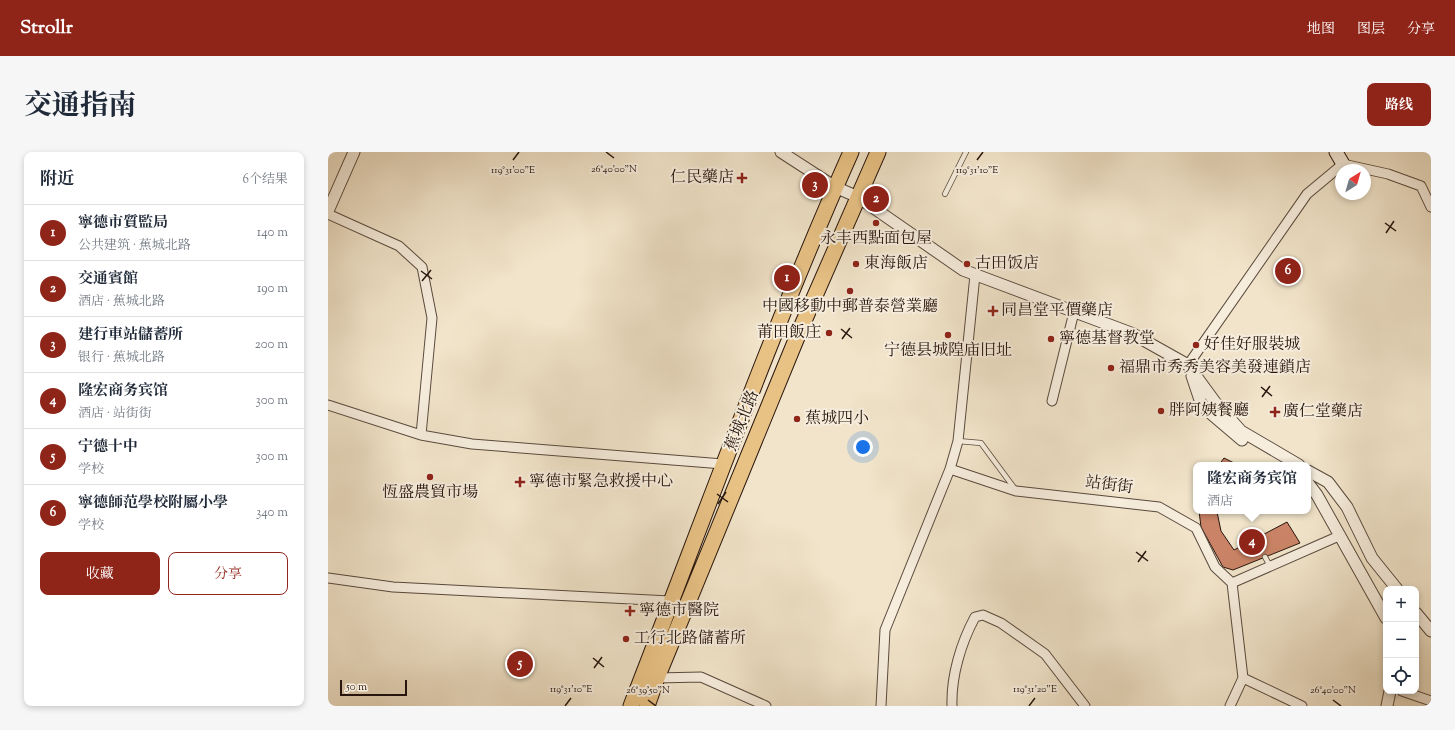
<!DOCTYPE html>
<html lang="zh">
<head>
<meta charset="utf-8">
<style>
	:root { --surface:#fff; --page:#f6f6f7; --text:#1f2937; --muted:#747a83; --line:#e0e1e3; --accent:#8f2418 }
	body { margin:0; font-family:"Sorts Mill Goudy","Noto Serif SC",serif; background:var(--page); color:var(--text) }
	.controls { position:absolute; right:12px; bottom:12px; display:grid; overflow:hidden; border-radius:8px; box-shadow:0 2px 6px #0003 }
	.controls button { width:36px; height:36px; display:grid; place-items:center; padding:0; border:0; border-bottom:1px solid var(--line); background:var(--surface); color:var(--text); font:20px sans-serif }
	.compass { position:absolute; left:1007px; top:12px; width:36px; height:36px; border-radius:50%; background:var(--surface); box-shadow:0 2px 6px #0003; rotate:37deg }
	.scale { position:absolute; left:12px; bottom:10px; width:67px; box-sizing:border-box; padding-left:4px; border:2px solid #28160e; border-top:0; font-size:11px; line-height:14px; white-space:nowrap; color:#28160e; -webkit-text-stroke:3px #f6eddd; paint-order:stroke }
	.you { position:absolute; left:535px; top:295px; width:14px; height:14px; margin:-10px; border:3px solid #fff; border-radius:50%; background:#1a73e8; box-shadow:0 0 0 6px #1a73e833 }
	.badge { display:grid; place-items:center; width:26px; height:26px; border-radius:50%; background:var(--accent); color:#fff; font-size:13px; font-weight:700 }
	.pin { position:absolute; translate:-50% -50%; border:2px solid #fff; box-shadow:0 1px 4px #0006 }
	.popup { position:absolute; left:865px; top:310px; width:118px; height:52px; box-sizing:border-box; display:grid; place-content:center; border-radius:8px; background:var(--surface); filter:drop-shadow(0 1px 3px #0005); font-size:13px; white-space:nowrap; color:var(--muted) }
	.popup b { font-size:15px; color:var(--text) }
	.popup::after { content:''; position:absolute; left:50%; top:100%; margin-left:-8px; border:8px solid transparent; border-top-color:var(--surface) }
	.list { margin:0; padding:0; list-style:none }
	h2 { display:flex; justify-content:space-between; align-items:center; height:52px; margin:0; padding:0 16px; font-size:17px }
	h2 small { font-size:13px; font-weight:400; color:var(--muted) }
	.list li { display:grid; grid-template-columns:26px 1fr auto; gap:12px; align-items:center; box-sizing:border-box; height:56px; padding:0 16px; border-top:1px solid var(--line) }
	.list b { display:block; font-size:15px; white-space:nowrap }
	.list p { margin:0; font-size:13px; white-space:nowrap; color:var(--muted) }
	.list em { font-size:13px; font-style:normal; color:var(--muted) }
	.actions { display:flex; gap:8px; padding:12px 16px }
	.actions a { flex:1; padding:9px 0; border:1px solid var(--accent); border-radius:8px; text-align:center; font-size:14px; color:var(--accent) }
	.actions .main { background:var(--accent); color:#fff }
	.icon { flex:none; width:22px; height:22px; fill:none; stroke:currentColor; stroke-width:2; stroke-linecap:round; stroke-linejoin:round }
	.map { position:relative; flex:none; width:1103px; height:554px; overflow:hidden; border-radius:8px }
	header { display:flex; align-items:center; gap:24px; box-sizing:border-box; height:56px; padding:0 20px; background:var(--accent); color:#fff }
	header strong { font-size:19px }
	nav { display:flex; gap:22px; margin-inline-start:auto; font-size:14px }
	.intro { display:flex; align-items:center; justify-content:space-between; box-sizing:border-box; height:96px; padding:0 24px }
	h1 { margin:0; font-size:28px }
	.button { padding:10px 18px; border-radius:8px; background:var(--accent); color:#fff; font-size:14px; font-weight:700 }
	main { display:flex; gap:24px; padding:0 24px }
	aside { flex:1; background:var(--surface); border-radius:8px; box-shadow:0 2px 6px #0003 }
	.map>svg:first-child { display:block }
	.building { fill:#ca8366; stroke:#28160e }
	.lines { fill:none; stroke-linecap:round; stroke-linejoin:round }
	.service-casing { stroke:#5a4a3d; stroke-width:6 }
	.minor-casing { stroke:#5a4a3d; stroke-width:11 }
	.tertiary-casing { stroke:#5a4a3d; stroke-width:13 }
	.secondary-casing { stroke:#28160e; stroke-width:15 }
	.trunk-casing { stroke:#28160e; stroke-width:17 }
	.service { stroke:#f6eddd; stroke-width:4.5 }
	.minor { stroke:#f6eddd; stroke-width:9 }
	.tertiary { stroke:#f6eddd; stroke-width:11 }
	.secondary { stroke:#f6eddd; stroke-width:13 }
	.trunk { stroke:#e8c285; stroke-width:15 }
	.ticks { fill:none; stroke:#28160e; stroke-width:1.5 }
	.poi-dot { fill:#8f2418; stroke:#f6eddd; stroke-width:1.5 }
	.labels { text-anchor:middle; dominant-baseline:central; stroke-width:4; stroke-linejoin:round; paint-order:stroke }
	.poi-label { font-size:16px; fill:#28160e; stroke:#f6eddd; text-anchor:start }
	.street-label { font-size:16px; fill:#28160e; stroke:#f6eddd }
	.ticks-label { font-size:10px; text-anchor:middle; fill:#28160e; stroke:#f6eddd; stroke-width:4; stroke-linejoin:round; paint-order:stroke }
</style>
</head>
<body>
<header>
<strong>Strollr</strong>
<nav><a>地图</a><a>图层</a><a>分享</a></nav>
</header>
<div class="intro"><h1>交通指南</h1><a class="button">路线</a></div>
<main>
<aside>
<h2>附近<small>6个结果</small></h2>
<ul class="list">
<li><span class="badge">1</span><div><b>寧德市質監局</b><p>公共建筑 · 蕉城北路</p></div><em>140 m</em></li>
<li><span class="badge">2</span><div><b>交通賓館</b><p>酒店 · 蕉城北路</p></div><em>190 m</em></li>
<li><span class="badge">3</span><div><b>建行車站儲蓄所</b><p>银行 · 蕉城北路</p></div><em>200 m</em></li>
<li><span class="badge">4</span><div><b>隆宏商务宾馆</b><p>酒店 · 站街街</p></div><em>300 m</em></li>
<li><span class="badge">5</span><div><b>宁德十中</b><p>学校</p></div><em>300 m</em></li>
<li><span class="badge">6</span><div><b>寧德師范學校附屬小學</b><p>学校</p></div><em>340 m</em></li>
</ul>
<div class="actions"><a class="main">收藏</a><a>分享</a></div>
</aside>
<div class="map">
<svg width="1103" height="554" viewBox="0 0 1103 554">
	<rect width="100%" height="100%" fill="#f1e4ca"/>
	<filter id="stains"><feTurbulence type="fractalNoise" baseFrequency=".005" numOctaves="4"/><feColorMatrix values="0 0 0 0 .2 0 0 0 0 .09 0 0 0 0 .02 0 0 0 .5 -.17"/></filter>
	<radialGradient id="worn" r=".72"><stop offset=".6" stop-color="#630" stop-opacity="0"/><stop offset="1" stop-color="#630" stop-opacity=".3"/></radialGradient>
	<path class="building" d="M896 306 910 313H891Z
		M871 359 889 360 893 379 906 398 959 370 972 391 905 418 895 415 873 375Z"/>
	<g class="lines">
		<defs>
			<path id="service" d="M617 42 638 0
				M630 289 653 291 687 337
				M924 379 927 386
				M937 405 942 414"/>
			<path id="minor" d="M0 62 71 94 94 115 104 166 93 283
				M860 213 979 42 1015 12 1060 22 1093 34 1103 55
				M724 249 746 160
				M0 253 93 283 144 292 395 312
				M622 317 688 339 831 355 868 376 887 415 904 431
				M0 426 65 435 342 449
				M329 526 373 525 438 554
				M915 526 904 431 1011 384
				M1074 539 1103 549
				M553 554 557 478 622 317 630 289 647 123
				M624 554C623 524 633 491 647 465L655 463 673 471 717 502 757 554
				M902 554 915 526 974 554"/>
			<path id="tertiary" d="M453 0 507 35 530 45 635 118 803 181 860 213 887 250 913 279 971 313
				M0 59 26 0
				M864 224 874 254 914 288
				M980 319 1000 330 1019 355 1044 406 1069 437
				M980 331 989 343 1058 466
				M1088 461 1103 479
				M1059 554 1062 539"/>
			<path id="secondary" d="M1008 0 1015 12"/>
			<path id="trunk" d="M303 554C375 369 442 182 523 0
				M319 554 329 526 472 178 550 0"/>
		</defs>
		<use href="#service" class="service-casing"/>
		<use href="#minor" class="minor-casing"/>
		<use href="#tertiary" class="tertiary-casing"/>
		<use href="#secondary" class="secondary-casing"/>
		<use href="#trunk" class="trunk-casing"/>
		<use href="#service" class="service"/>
		<use href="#minor" class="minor"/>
		<use href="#tertiary" class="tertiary"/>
		<use href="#secondary" class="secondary"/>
		<use href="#trunk" class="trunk"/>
	</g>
	<path class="ticks" d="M278 0 286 6M185 8 191 0M649 8 655 0M1057 71 1068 79M1058 81 1066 69M93 119 104 127M94 129 103 118M513 177 524 186M514 187 522 176M933 235 944 244M934 245 942 234M389 342 400 350M390 352 398 340M808 400 820 409M810 410 818 399M265 506 276 515M266 516 274 505M320 548 328 554M1005 548 1013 554M237 554 243 546M701 554 707 546"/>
	<g class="poi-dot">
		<path d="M412 20h4v4h4v4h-4v4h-4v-4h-4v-4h4z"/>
		<circle cx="548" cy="71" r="4"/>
		<circle cx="528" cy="112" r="4"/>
		<circle cx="639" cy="112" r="4"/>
		<circle cx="522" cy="139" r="4"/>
		<path d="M663 153h4v4h4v4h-4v4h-4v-4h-4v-4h4z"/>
		<circle cx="501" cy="181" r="4"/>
		<circle cx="620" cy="183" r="4"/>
		<circle cx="723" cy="187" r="4"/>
		<circle cx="868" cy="193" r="4"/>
		<circle cx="783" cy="216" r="4"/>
		<circle cx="833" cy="259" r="4"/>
		<path d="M945 254h4v4h4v4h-4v4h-4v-4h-4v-4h4z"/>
		<circle cx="469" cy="267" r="4"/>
		<circle cx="102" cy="325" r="4"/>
		<path d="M190 324h4v4h4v4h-4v4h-4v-4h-4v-4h4z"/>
		<path d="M300 453h4v4h4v4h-4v4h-4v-4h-4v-4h4z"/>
		<circle cx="298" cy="487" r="4"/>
	</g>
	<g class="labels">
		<g class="poi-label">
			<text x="406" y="26" text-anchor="end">仁民藥店</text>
			<text x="548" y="87" text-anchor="middle">永丰西點面包屋</text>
			<text x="536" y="112">東海飯店</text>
			<text x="647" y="112">古田饭店</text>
			<text x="522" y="155" text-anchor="middle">中國移動中郵普泰營業廳</text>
			<text x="673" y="159">同昌堂平價藥店</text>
			<text x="493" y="181" text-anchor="end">莆田飯庄</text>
			<text x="731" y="187">寧德基督教堂</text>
			<text x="876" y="193">好佳好服裝城</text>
			<text x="620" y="199" text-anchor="middle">宁德县城隍庙旧址</text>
			<text x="791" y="216">福鼎市秀秀美容美發連鎖店</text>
			<text x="841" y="259">胖阿姨餐廳</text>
			<text x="955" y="260">廣仁堂藥店</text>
			<text x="477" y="267">蕉城四小</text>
			<text x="201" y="330">寧德市緊急救援中心</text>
			<text x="102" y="341" text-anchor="middle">恆盛農貿市場</text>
			<text x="311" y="459">寧德市醫院</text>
			<text x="306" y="487">工行北路儲蓄所</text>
		</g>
		<g class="street-label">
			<text transform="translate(415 269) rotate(-68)">蕉城北路</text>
			<text transform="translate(781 334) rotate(7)">站街街</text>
		</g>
	</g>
	<g class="ticks-label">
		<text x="286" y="20">26°40'00"N</text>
		<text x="185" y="21">119°31'00"E</text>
		<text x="649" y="21">119°31'10"E</text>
		<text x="243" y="540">119°31'10"E</text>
		<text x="707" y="540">119°31'20"E</text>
		<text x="320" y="541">26°39'50"N</text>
		<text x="1005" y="541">26°40'00"N</text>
	</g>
	<rect width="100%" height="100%" filter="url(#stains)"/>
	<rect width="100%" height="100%" fill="url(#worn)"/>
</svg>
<div class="controls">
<button>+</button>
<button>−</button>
<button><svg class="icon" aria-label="locate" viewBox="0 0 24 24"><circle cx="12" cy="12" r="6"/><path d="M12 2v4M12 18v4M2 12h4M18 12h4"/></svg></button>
</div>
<svg class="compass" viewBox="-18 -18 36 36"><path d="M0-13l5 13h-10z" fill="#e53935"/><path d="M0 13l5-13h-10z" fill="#747a83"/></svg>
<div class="scale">50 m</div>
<div class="you"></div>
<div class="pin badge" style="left:459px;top:126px">1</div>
<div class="pin badge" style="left:548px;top:47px">2</div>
<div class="pin badge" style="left:487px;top:33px">3</div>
<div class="pin badge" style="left:924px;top:390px">4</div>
<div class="popup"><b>隆宏商务宾馆</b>酒店</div>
<div class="pin badge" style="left:192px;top:512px">5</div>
<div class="pin badge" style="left:960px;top:119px">6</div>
</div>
</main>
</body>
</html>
